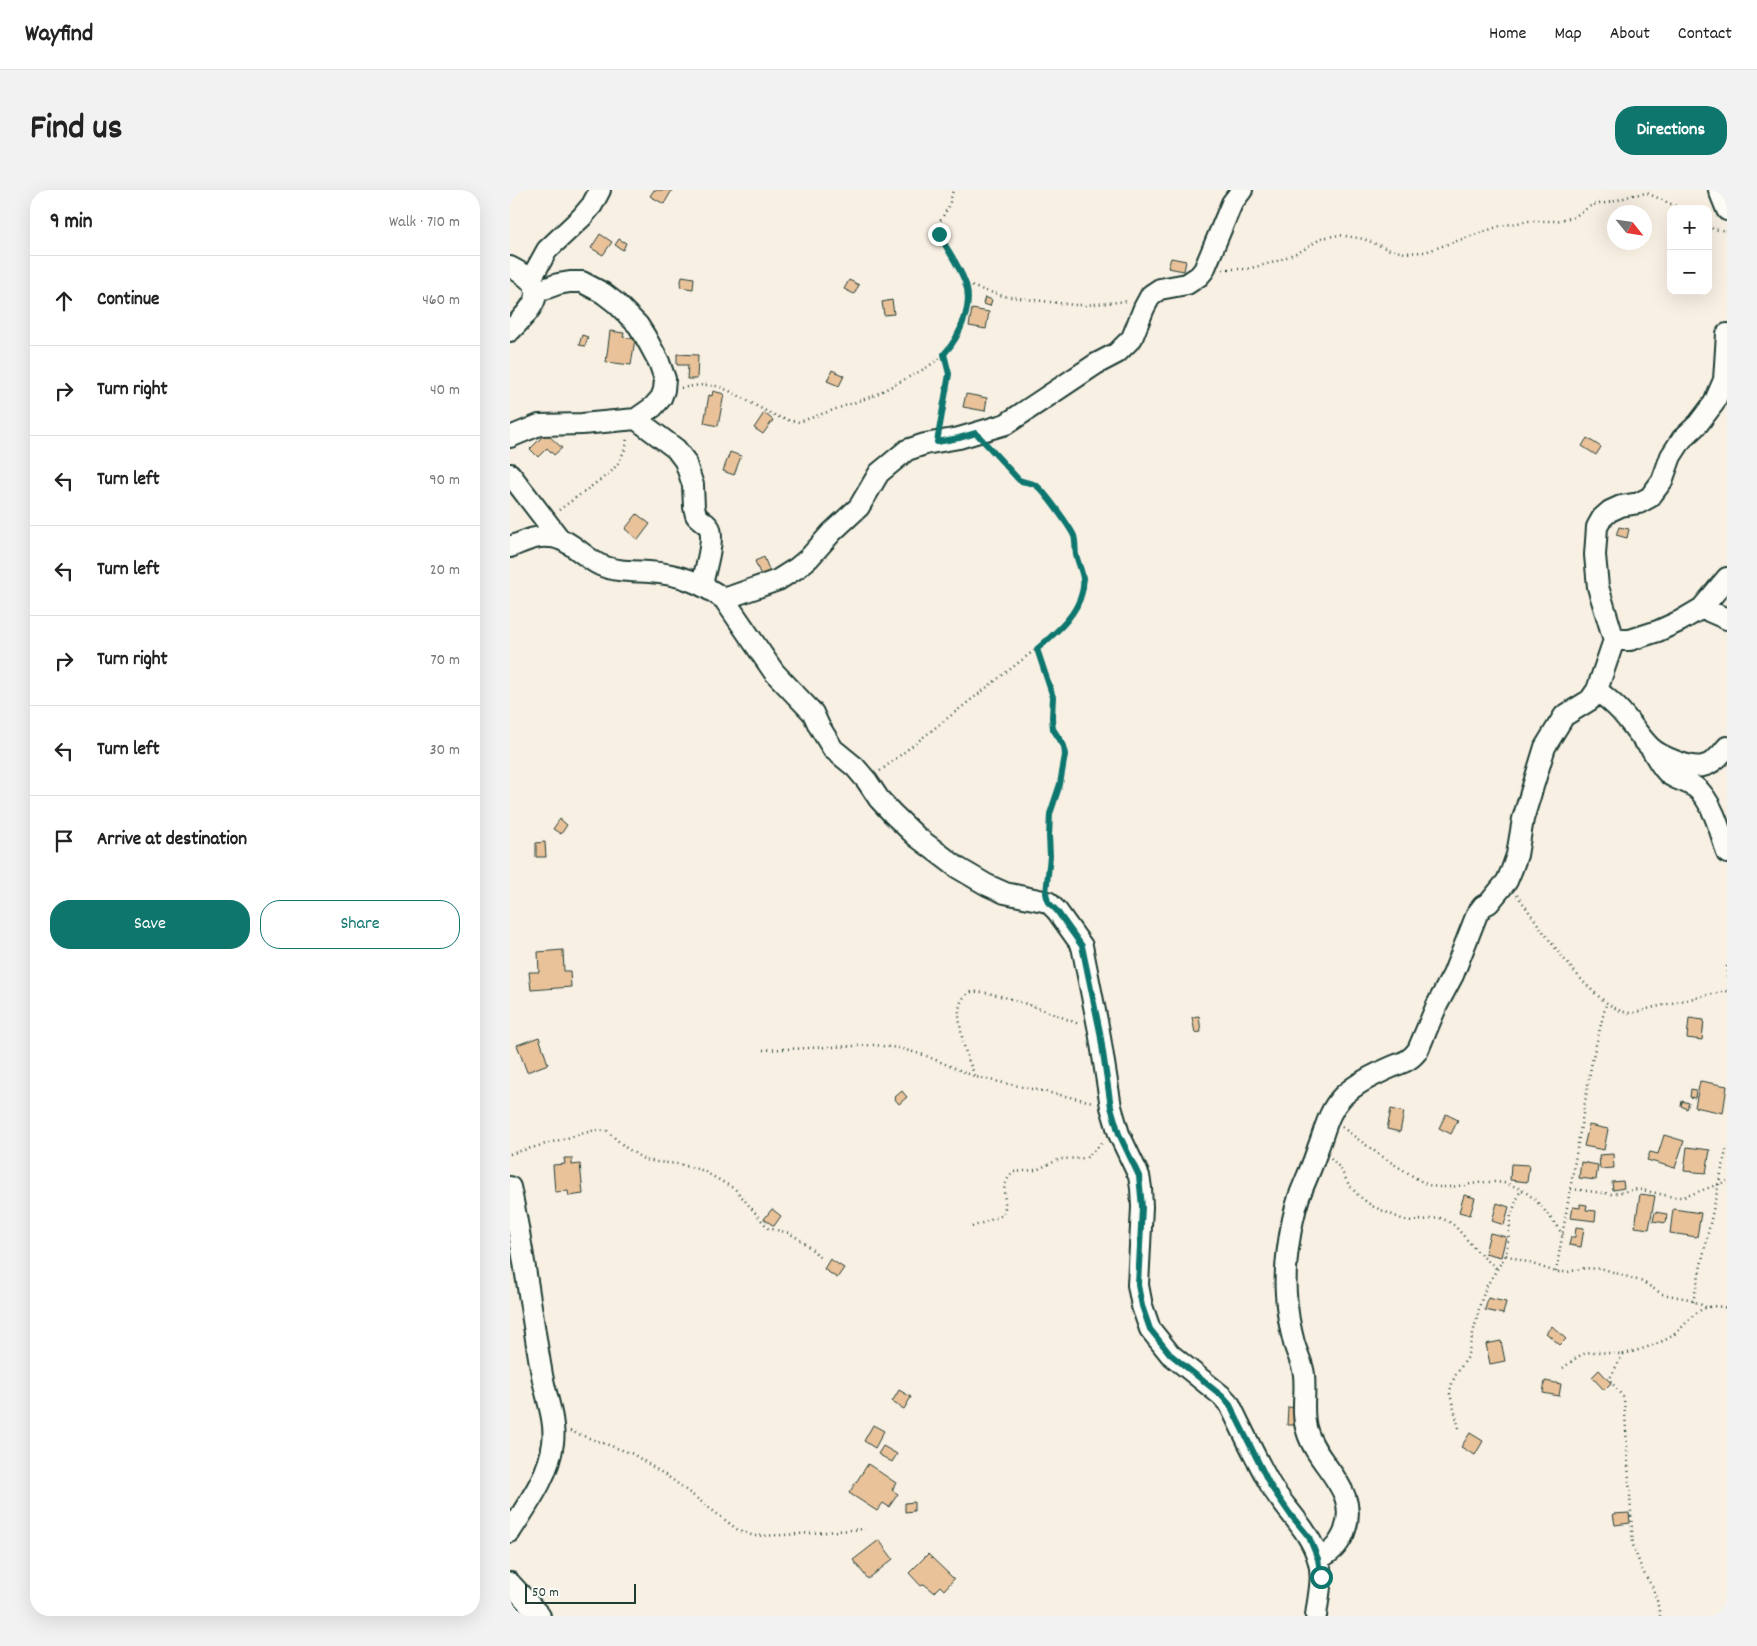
<!DOCTYPE html>
<html lang="en">
<head>
<meta charset="utf-8">
<style>
	:root { --surface:#fff; --page:#f2f2f2; --text:#222; --muted:#767676; --line:#e0e0e0; --accent:#0f766e }
	body { margin:0; font-family:Dekko,sans-serif; background:var(--page); color:var(--text) }
	.controls { position:absolute; right:15px; top:15px; display:grid; overflow:hidden; border-radius:10px; box-shadow:0 5px 20px #0002 }
	.controls button { width:45px; height:45px; display:grid; place-items:center; padding:0; border:0; border-bottom:1px solid var(--line); background:var(--surface); color:var(--text); font:25px sans-serif }
	.compass { position:absolute; left:1097px; top:15px; width:45px; height:45px; border-radius:50%; background:var(--surface); box-shadow:0 5px 20px #0002; rotate:120deg }
	.scale { position:absolute; left:15px; bottom:12px; width:111px; box-sizing:border-box; padding-left:5px; border:2px solid #1f3d34; border-top:0; font-size:14px; line-height:18px; white-space:nowrap; color:#1f3d34; -webkit-text-stroke:4px #fdfcf7; paint-order:stroke }
	.stop { position:absolute; width:15px; height:15px; margin:-11px; border:4px solid #0f766e; border-radius:50%; background:#fff }
	.stop.end { background:#0f766e; border-color:#fff; box-shadow:0 1px 5px #0008 }
	.list { margin:0; padding:0; list-style:none }
	h2 { display:flex; justify-content:space-between; align-items:center; height:65px; margin:0; padding:0 20px; font-size:21px }
	h2 small { font-size:16px; font-weight:400; color:var(--muted) }
	.list li { display:grid; grid-template-columns:32px 1fr auto; gap:15px; align-items:center; box-sizing:border-box; height:90px; padding:0 20px; border-top:1px solid var(--line) }
	.list b { display:block; font-size:19px; white-space:nowrap }
	.list em { font-size:16px; font-style:normal; color:var(--muted) }
	.actions { display:flex; gap:10px; padding:15px 20px }
	.actions a { flex:1; padding:11px 0; border:1px solid var(--accent); border-radius:20px; text-align:center; font-size:18px; color:var(--accent) }
	.actions .main { background:var(--accent); color:#fff }
	.icon { flex:none; width:28px; height:28px; fill:none; stroke:currentColor; stroke-width:2; stroke-linecap:round; stroke-linejoin:round }
	.map { position:relative; flex:none; width:1217px; height:1426px; overflow:hidden; border-radius:20px }
	header { display:flex; align-items:center; gap:30px; box-sizing:border-box; height:70px; padding:0 25px; background:var(--surface); border-bottom:1px solid var(--line) }
	header strong { font-size:24px }
	nav { display:flex; gap:28px; margin-inline-start:auto; font-size:18px }
	.intro { display:flex; align-items:center; justify-content:space-between; box-sizing:border-box; height:120px; padding:0 30px }
	h1 { margin:0; font-size:35px }
	.button { padding:12px 22px; border-radius:20px; background:var(--accent); color:#fff; font-size:18px; font-weight:700 }
	main { display:flex; gap:30px; padding:0 30px }
	aside { flex:1; background:var(--surface); border-radius:20px; box-shadow:0 5px 20px #0002 }
	.map>svg:first-child { display:block }
	.building { fill:#eac29a; stroke:#1f3d34 }
	.lines { fill:none; stroke-linecap:round; stroke-linejoin:round }
	.minor-casing { stroke:#1f3d34; stroke-width:24 }
	.path { stroke:#1f3d34; stroke-width:2.5; stroke-dasharray:1 4; stroke-linecap:butt }
	.minor { stroke:#fdfcf7; stroke-width:20 }
	.route { stroke:#0f766e; stroke-width:6 }
</style>
</head>
<body>
<header>
<strong>Wayfind</strong>
<nav><a>Home</a><a>Map</a><a>About</a><a>Contact</a></nav>
</header>
<div class="intro"><h1>Find us</h1><a class="button">Directions</a></div>
<main>
<aside>
<h2>9 min<small>Walk · 710 m</small></h2>
<ul class="list">
<li><svg class="icon" aria-label="ahead" viewBox="0 0 24 24"><path d="M12 20V5M6 11l6-6 6 6"/></svg><div><b>Continue</b></div><em>460 m</em></li>
<li><svg class="icon" aria-label="right" viewBox="0 0 24 24"><path d="M7 20v-9h11M14 6l5 5-5 5"/></svg><div><b>Turn right</b></div><em>40 m</em></li>
<li><svg class="icon" aria-label="left" viewBox="0 0 24 24"><path d="M17 20v-9H6M10 6l-5 5 5 5"/></svg><div><b>Turn left</b></div><em>90 m</em></li>
<li><svg class="icon" aria-label="left" viewBox="0 0 24 24"><path d="M17 20v-9H6M10 6l-5 5 5 5"/></svg><div><b>Turn left</b></div><em>20 m</em></li>
<li><svg class="icon" aria-label="right" viewBox="0 0 24 24"><path d="M7 20v-9h11M14 6l5 5-5 5"/></svg><div><b>Turn right</b></div><em>70 m</em></li>
<li><svg class="icon" aria-label="left" viewBox="0 0 24 24"><path d="M17 20v-9H6M10 6l-5 5 5 5"/></svg><div><b>Turn left</b></div><em>30 m</em></li>
<li><svg class="icon" aria-label="arrive" viewBox="0 0 24 24"><path d="M6 21V4h12l-3 4 3 4H6"/></svg><div><b>Arrive at destination</b></div></li>
</ul>
<div class="actions"><a class="main">Save</a><a>Share</a></div>
</aside>
<div class="map">
<svg width="1217" height="1426" viewBox="0 0 1217 1426">
	<rect width="100%" height="100%" fill="#f9f0e4"/>
	<filter id="ink" filterUnits="userSpaceOnUse"><feTurbulence type="fractalNoise" baseFrequency=".02" numOctaves="2"/><feDisplacementMap in="SourceGraphic" scale="10" xChannelSelector="R" yChannelSelector="G"/><feConvolveMatrix kernelMatrix="1 2 1 2 8 2 1 2 1" color-interpolation-filters="sRGB"/></filter>
	<g filter="url(#ink)">
		<path class="building" d="M144 0H162L154 14 140 6Z
			M90 44 102 52 93 65 81 58Z
			M109 49 116 53 113 60 105 55Z
			M661 68 676 71 674 81 658 78Z
			M172 86 184 88 183 99 170 97Z
			M339 90 349 95 344 104 334 99Z
			M475 107 482 110 480 116 473 114Z
			M382 110 384 124 374 125 372 112Z
			M462 119 479 122 476 139 459 136Z
			M100 141 114 143 113 147 125 149 121 175 96 172Z
			M72 145 78 147 75 156 69 155Z
			M167 164 188 165 187 189H177L178 175H167Z
			M322 180 334 186 329 196 317 191Z
			M203 201 214 204 208 236 194 233 199 205 202 206Z
			M456 204 477 208 475 221 453 217Z
			M254 223 263 230 253 244 244 238Z
			M36 243 52 258 44 265 37 258 28 267 20 259Z
			M1077 248 1091 257 1086 265 1072 256Z
			M220 262 231 266 224 285 213 281Z
			M127 324 140 334 128 350 115 339Z
			M1109 337 1119 339 1117 348 1106 345Z
			M254 367 260 382 251 386 245 371Z
			M50 629 57 635 51 644 43 639Z
			M35 652 36 667H26V653Z
			M53 760 54 781H60L61 797 21 800 19 782H29L28 762Z
			M689 826 691 842 685 843 682 827Z
			M1179 828 1194 830 1192 850 1177 848Z
			M29 847 38 874 17 882 7 855Z
			M1190 891 1217 896 1213 923 1185 917Z
			M1181 899 1186 900 1185 908 1180 907Z
			M392 901 397 907 389 914 384 908Z
			M1172 911 1179 913 1177 919 1171 916Z
			M881 919 894 922 890 942 877 939Z
			M936 924 948 930 941 944 929 938Z
			M1079 935 1098 939 1094 960 1074 956Z
			M1154 945 1174 951 1165 978 1137 970 1140 962 1148 964Z
			M1177 957 1200 960 1196 983 1174 981Z
			M1103 964 1104 978 1090 979 1089 965Z
			M54 968H62V975L70 974 73 1004 59 1006 58 1001 45 1002 43 975 55 974Z
			M1071 972 1088 975 1086 990 1069 988Z
			M1001 974 1019 975 1017 992 1000 990Z
			M1113 991 1114 998 1103 1000 1102 992Z
			M1130 1004 1145 1006 1139 1039 1125 1037Z
			M954 1005 965 1008 960 1025 949 1022Z
			M987 1013 999 1017 994 1035 982 1031Z
			M1070 1014 1077 1015 1076 1020 1086 1021 1085 1031 1061 1028 1063 1017 1070 1018Z
			M262 1019 271 1026 264 1036 254 1029Z
			M1163 1019 1191 1023 1187 1047 1160 1043Z
			M1145 1022 1157 1024 1156 1033 1143 1031Z
			M1066 1037 1074 1038 1071 1057 1059 1055 1061 1047H1065Z
			M980 1043 996 1047 991 1067 975 1063Z
			M320 1069 334 1078 327 1088 314 1079Z
			M978 1108 996 1112 993 1124 975 1120Z
			M1042 1136 1056 1149 1050 1155 1036 1143Z
			M991 1151 995 1171 980 1174 976 1154Z
			M1089 1180 1101 1193 1094 1200 1082 1187Z
			M1035 1191 1051 1194 1049 1206 1033 1203Z
			M389 1200 401 1207 394 1219 382 1212Z
			M778 1217 788 1218 787 1235H777Z
			M363 1235 374 1241 365 1258 354 1251Z
			M960 1243 973 1251 965 1265 951 1257Z
			M373 1256 387 1264 382 1272 368 1264Z
			M358 1274 386 1293 382 1300 388 1304 379 1317 373 1313 367 1321 339 1303Z
			M404 1312V1321L395 1322V1313Z
			M1119 1323 1120 1333 1105 1335 1103 1324Z
			M369 1350 383 1369 358 1389 343 1370Z
			M418 1364 444 1389 434 1400 430 1396 424 1402 414 1394 411 1396 399 1383Z"/>
		<g class="lines">
			<defs>
				<path id="minor" d="M1209 0 1217 20
					M0 77C43 98 25 115 0 141
					M21 89 37 60 72 27 82 15 90 0
					M126 229 166 259 175 271 183 295 184 317 186 325C190 331 198 333 200 339 204 351 195 381 192 394
					M0 247 29 235 72 234 126 229 143 217 151 208 154 200 155 189 149 172 135 146 128 135 106 113 93 103 72 92H60L48 94 26 102
					M0 284 49 348
					M0 357C13 352 26 345 40 347 59 348 73 367 90 375 106 382 122 381 139 382 169 384 190 392 214 409L264 482 303 523 309 536 323 559 345 577 357 591 369 609 383 624 407 647 448 678 477 695 495 703 538 712 547 721 572 756 589 841 601 917 609 944 629 986 631 998 632 1017 628 1095 632 1116 640 1139 660 1164 712 1206 720 1215C733 1242 746 1269 760 1294 775 1320 800 1340 808 1369 814 1387 808 1407 806 1426
					M214 409 268 390 287 378 299 368 322 342 349 317 369 283 397 260 415 254 449 248 496 234 586 174 607 163 622 148 634 118 641 105 650 99 677 94 689 86 694 80 722 13 732 0
					M1192 418 1217 429
					M1104 450H1120L1148 441 1170 431 1192 418 1217 388
					M1087 500C1096 508 1106 515 1113 524 1122 534 1130 547 1140 557 1149 566 1180 579 1193 576 1203 574 1211 565 1217 557
					M1142 560C1147 568 1152 579 1160 585 1168 590 1177 592 1185 597 1202 609 1211 643 1217 663
					M0 997C14 1060 21 1123 32 1185 36 1207 46 1231 43 1253 39 1286 17 1315 0 1342
					M808 1369C821 1363 828 1356 834 1343 851 1299 808 1278 797 1241 791 1224 796 1204 794 1185 793 1174 787 1164 784 1153 780 1138 777 1120 776 1104 774 1076 780 1035 789 1007 795 991 803 975 808 958 815 940 818 922 832 907 846 893 866 884 884 876 894 872 901 870 908 860L927 815 943 785 967 724 973 716 979 713 997 691 1002 679 1007 665 1013 629 1035 557 1054 526 1080 510 1087 500 1104 450 1088 397 1085 365 1087 337 1092 328 1100 321 1111 316 1129 313 1140 307 1152 291 1161 266 1172 249 1188 234 1204 213 1214 190 1217 144
					M0 1393 30 1426"/>
			</defs>
			<use href="#minor" class="minor-casing"/>
			<path class="path" d="M1198 35 1203 39 1217 41
				M713 79H737L765 72 793 60 812 48 829 45 854 49 880 60 895 63 915 62 990 36 1019 31H1046L1064 27 1082 15 1102 12 1123 5 1137 3 1172 19
				M457 95 493 106 564 115H575L619 111
				M171 198C184 196 197 193 210 197 237 207 260 229 289 232L363 206 416 178 433 166 445 150 457 116 458 102 455 90 432 49 428 37 429 33 439 16 443 0
				M431 234 439 184 434 164
				M49 320 101 282 109 272 116 257 117 246
				M527 459 543 507 542 528 543 539 554 556 555 565 550 594 540 624V666L537 694
				M370 581 540 448C552 436 566 422 572 405 577 389 569 379 566 364 565 358 566 351 564 345 559 335 536 303 527 296 522 292 515 293 509 290L479 257
				M1007 705C1029 734 1086 825 1123 823 1131 822 1138 818 1146 817 1169 811 1193 806 1217 801
				M1217 776V791
				M253 860 365 855 388 858 414 865 466 887 583 912
				M465 885C457 869 452 852 450 834 448 823 448 809 459 803 474 795 551 827 569 834
				M832 937C853 953 873 968 895 981 903 986 912 993 922 996 937 999 953 995 968 993 1012 986 1030 1013 1053 1045
				M0 964 85 940 97 941 115 957 135 970 147 972 169 974 191 980 206 988 225 999 258 1038 279 1043 289 1049 305 1062 311 1070
				M821 968 830 978 839 995 849 1006 862 1016 894 1030 903 1031 930 1028 938 1031 945 1036 966 1060 988 1080
				M1061 999 1101 1004 1128 999 1163 1007H1174L1217 991
				M462 1037 493 1025C500 1007 486 1001 503 982L526 980 550 969 576 968 592 953 595 954
				M996 1065 1046 1082H1058L1075 1078 1094 1079 1133 1092 1152 1104 1179 1109 1196 1117
				M1046 1082 1082 871 1096 814
				M1183 1112 1217 956
				M1113 1164 1100 1188 1101 1192 1114 1208 1123 1355 1132 1380 1143 1398 1147 1411 1150 1426
				M1053 1178C1060 1173 1067 1166 1076 1163 1087 1160 1099 1164 1111 1164 1119 1164 1147 1154 1155 1150 1179 1139 1183 1109 1217 1118
				M949 1238 940 1204 941 1196 945 1186 957 1168 970 1115 976 1097 996 1065 1001 1025 1011 999
				M60 1241 123 1264 163 1290 228 1340 244 1346 274 1345 355 1339"/>
			<use href="#minor" class="minor"/>
		</g>
	</g>
	<g class="lines" filter="url(#ink)">
		<path class="route" d="M429 44C437 60 449 75 455 92 464 114 450 147 434 164L439 184 427 252 449 248 466 243 509 290C515 293 522 292 527 296 535 302 560 337 564 346 566 352 565 359 566 365 570 379 576 388 572 402 567 426 544 444 527 459L543 507 542 528 543 539 554 556 555 565 550 594 540 624 539 646 540 666 536 703 538 712 547 721 572 756 590 842 601 917 609 944 629 986 632 1017 628 1095 632 1116 640 1139 660 1164 712 1206 720 1215 760 1295 780 1324 799 1347 808 1369 811 1387"/>
	</g>
</svg>
<div class="controls">
<button>+</button>
<button>−</button>
</div>
<svg class="compass" viewBox="-18 -18 36 36"><path d="M0-13l5 13h-10z" fill="#e53935"/><path d="M0 13l5-13h-10z" fill="#767676"/></svg>
<div class="scale">50 m</div>
<div class="stop" style="left:811px;top:1387px"></div>
<div class="stop end" style="left:429px;top:44px"></div>
</div>
</main>
</body>
</html>
